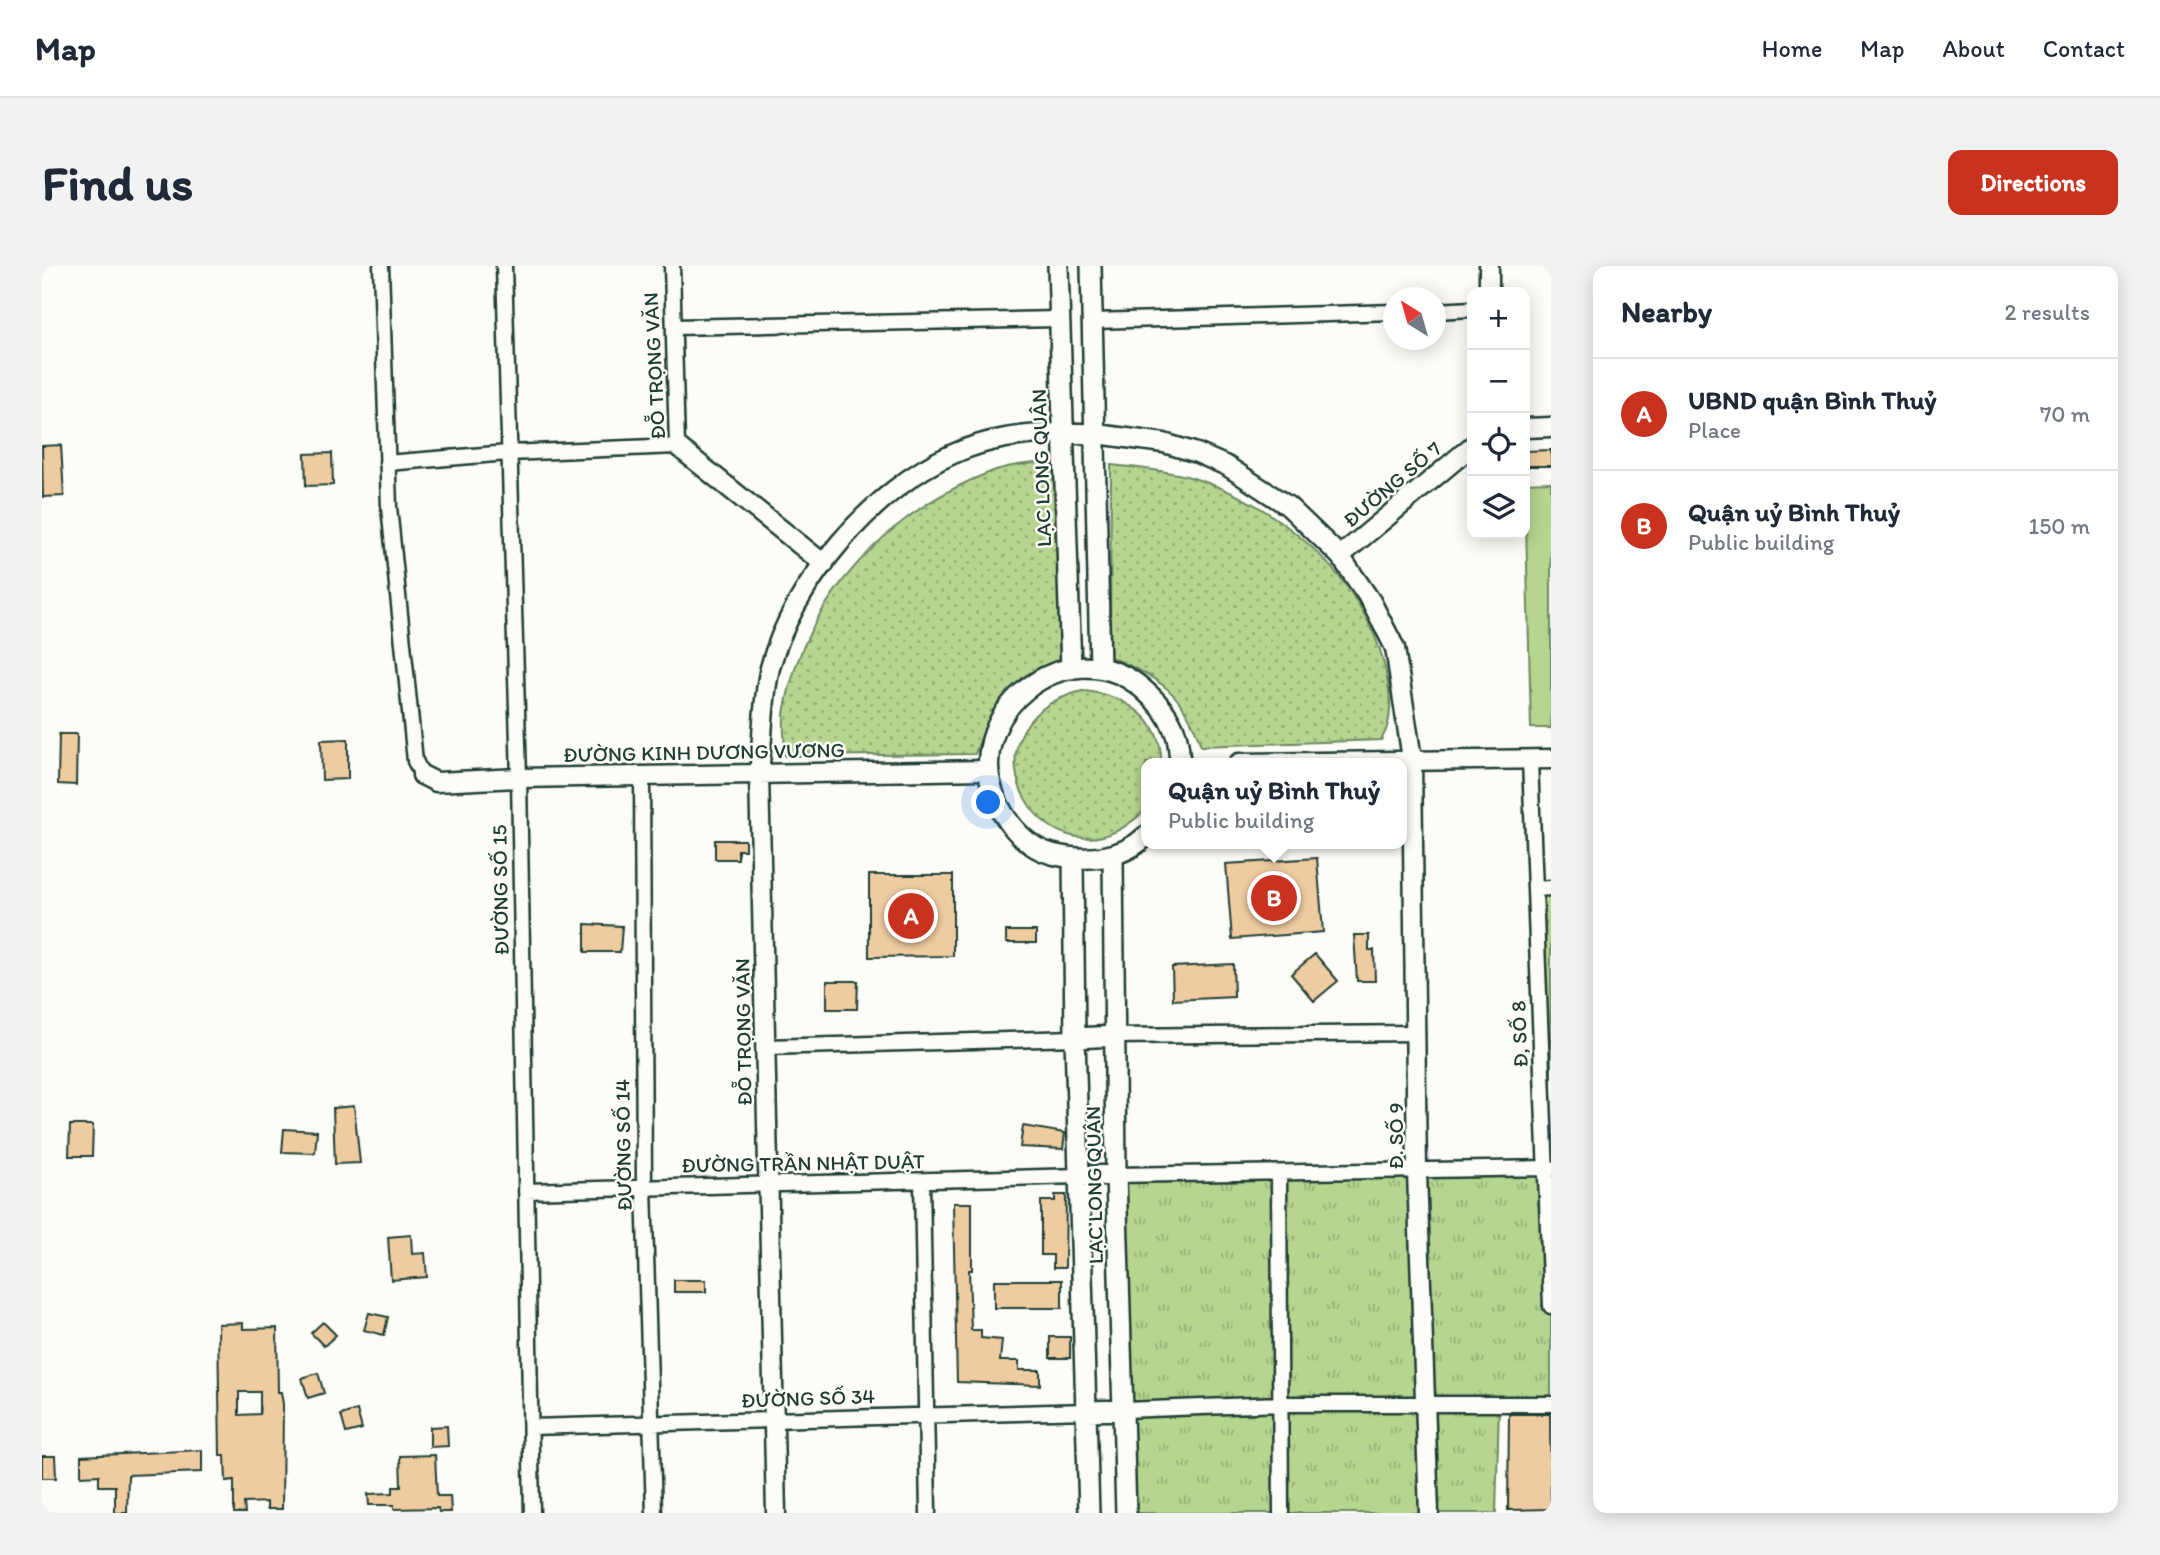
<!DOCTYPE html>
<html lang="en">
<head>
<meta charset="utf-8">
<style>
	:root { --surface:#fff; --page:#f2f2f3; --text:#1f2937; --muted:#747a83; --line:#e0e1e3; --accent:#c8321e }
	body { margin:0; font-family:Itim,sans-serif; background:var(--page); color:var(--text) }
	.controls { position:absolute; right:21px; top:21px; display:grid; overflow:hidden; border-radius:14px; box-shadow:0 4px 18px #0003 }
	.controls button { width:63px; height:63px; display:grid; place-items:center; padding:0; border:0; border-bottom:2px solid var(--line); background:var(--surface); color:var(--text); font:35px sans-serif }
	.compass { position:absolute; left:1341px; top:21px; width:63px; height:63px; border-radius:50%; background:var(--surface); box-shadow:0 4px 18px #0003; rotate:323deg }
	.you { position:absolute; left:947px; top:537px; width:24px; height:24px; margin:-18px; border:5px solid #fff; border-radius:50%; background:#1a73e8; box-shadow:0 0 0 10px #1a73e833 }
	.badge { display:grid; place-items:center; width:46px; height:46px; border-radius:50%; background:var(--accent); color:#fff; font-size:23px; font-weight:700 }
	.pin { position:absolute; translate:-50% -50%; border:4px solid #fff; box-shadow:0 2px 7px #0006 }
	.popup { position:absolute; left:1099px; top:492px; width:266px; height:91px; box-sizing:border-box; display:grid; place-content:center; border-radius:14px; background:var(--surface); filter:drop-shadow(0 2px 5px #0005); font-size:23px; white-space:nowrap; color:var(--muted) }
	.popup b { font-size:26px; color:var(--text) }
	.popup::after { content:''; position:absolute; left:50%; top:100%; margin-left:-14px; border:14px solid transparent; border-top-color:var(--surface) }
	.list { margin:0; padding:0; list-style:none }
	h2 { display:flex; justify-content:space-between; align-items:center; height:91px; margin:0; padding:0 28px; font-size:30px }
	h2 small { font-size:23px; font-weight:400; color:var(--muted) }
	.list li { display:grid; grid-template-columns:46px 1fr auto; gap:21px; align-items:center; box-sizing:border-box; height:112px; padding:0 28px; border-top:2px solid var(--line) }
	.list b { display:block; font-size:26px; white-space:nowrap }
	.list p { margin:0; font-size:23px; white-space:nowrap; color:var(--muted) }
	.list em { font-size:23px; font-style:normal; color:var(--muted) }
	.icon { flex:none; width:38px; height:38px; fill:none; stroke:currentColor; stroke-width:2; stroke-linecap:round; stroke-linejoin:round }
	.map { position:relative; flex:none; width:1509px; height:1247px; overflow:hidden; border-radius:14px }
	header { display:flex; align-items:center; gap:42px; box-sizing:border-box; height:98px; padding:0 35px; background:var(--surface); border-bottom:2px solid var(--line) }
	header strong { font-size:33px }
	nav { display:flex; gap:38px; margin-inline-start:auto; font-size:24px }
	.intro { display:flex; align-items:center; justify-content:space-between; box-sizing:border-box; height:168px; padding:0 42px }
	h1 { margin:0; font-size:49px }
	.button { padding:18px 32px; border-radius:14px; background:var(--accent); color:#fff; font-size:24px; font-weight:700 }
	main { display:flex; gap:42px; padding:0 42px }
	aside { flex:1; background:var(--surface); border-radius:14px; box-shadow:0 4px 18px #0003 }
	.map>svg:first-child { display:block }
	.grass { fill:url(#grass-tufts); stroke:#6a8962; stroke-width:2 }
	.park { fill:url(#park-dots); stroke:#6a8962; stroke-width:2 }
	.pitch { fill:#b6d58f; stroke:#6a8962; stroke-width:2 }
	.building { fill:#efcca0; stroke:#1f3d34; stroke-width:2; fill-rule:evenodd }
	.lines { fill:none; stroke-linecap:round; stroke-linejoin:round }
	.minor-casing { stroke:#1f3d34; stroke-width:19 }
	.tertiary-casing { stroke:#1f3d34; stroke-width:23 }
	.secondary-casing { stroke:#1f3d34; stroke-width:24 }
	.minor { stroke:#fdfcf7; stroke-width:14 }
	.tertiary { stroke:#fdfcf7; stroke-width:18 }
	.secondary { stroke:#fdfcf7; stroke-width:19 }
	.labels { text-anchor:middle; dominant-baseline:central; stroke-width:5; stroke-linejoin:round; paint-order:stroke }
	.street-label { font-size:21px; fill:#1f3d34; stroke:#fdfcf7 }
</style>
</head>
<body>
<header>
<strong>Map</strong>
<nav><a>Home</a><a>Map</a><a>About</a><a>Contact</a></nav>
</header>
<div class="intro"><h1>Find us</h1><a class="button">Directions</a></div>
<main>
<div class="map">
<svg width="1509" height="1247" viewBox="0 0 1509 1247">
	<defs>
		<pattern id="grass-tufts" width="24" height="20" patternUnits="userSpaceOnUse" patternTransform="scale(1.75)"><rect width="24" height="20" fill="#b6d58f"/><path d="M3 7l-1-3M5 7V3M7 7l1-3M15 17l-1-3M17 17v-4M19 17l1-3" fill="none" stroke="#93ae76"/></pattern>
		<pattern id="park-dots" width="8" height="8" patternUnits="userSpaceOnUse" patternTransform="scale(1.75)"><rect width="8" height="8" fill="#b6d58f"/><path d="M2 2h.1M6 6h.1" fill="none" stroke="#93ae76" stroke-width="1.8" stroke-linecap="round"/></pattern>
	</defs>
	<rect width="100%" height="100%" fill="#fdfcf7"/>
	<filter id="ink" filterUnits="userSpaceOnUse"><feTurbulence type="fractalNoise" baseFrequency=".0143" numOctaves="2"/><feDisplacementMap in="SourceGraphic" scale="14" xChannelSelector="R" yChannelSelector="G"/><feConvolveMatrix kernelMatrix="1 2 1 2 8 2 1 2 1" color-interpolation-filters="sRGB"/></filter>
	<g filter="url(#ink)">
		<path class="grass" d="M1498 627H1509V1137L1457 1140 1454 1247H1084L1074 909 1502 903Z"/>
		<path class="park" d="M1001 196 1013 201 1018 395C967 416 951 437 933 488L743 490C743 474 740 457 743 442 763 331 850 242 954 204 968 199 986 198 1001 196Z
			M1069 199C1096 202 1122 204 1148 211 1235 236 1323 312 1343 402 1348 427 1353 452 1339 474L1159 480C1142 427 1117 411 1068 391Z
			M1040 425C1080 428 1121 451 1119 497H1104V543C1008 641 901 460 1040 425Z"/>
		<path class="pitch" d="M1509 216V462H1489L1483 217Z"/>
		<path class="building" d="M19 179 22 230 1 231 0 180Z
			M1509 184V200H1483V185Z
			M290 187 291 219 264 220 263 188Z
			M17 468H35L34 519 16 518Z
			M306 473V513L280 514 279 474Z
			M673 574H703V584H696V593H673Z
			M1275 592 1281 666 1190 673 1184 598Z
			M827 609H911V690L827 691Z
			M543 658 580 660 578 686H543Z
			M964 665H994V677H964Z
			M1312 669H1327V684H1332L1333 715H1315Z
			M1273 688 1296 715 1272 735 1249 708Z
			M1191 698 1192 731 1131 734 1130 701Z
			M785 715H816L815 743H785Z
			M312 840 318 897 293 898 291 842Z
			M28 859H51L50 890H27Z
			M981 860 1023 867 1021 883 978 881Z
			M242 863 275 865 273 887 240 886Z
			M1013 929H1024L1023 1002H1011V989H999V935H1013Z
			M911 937H930V1004H927L929 1064H939V1072L960 1074 958 1095H977V1104H998V1119L915 1116Z
			M369 969 370 988 383 987 385 1011 349 1014 346 971Z
			M632 1014H664V1026H632Z
			M952 1014H1020V1042H952Z
			M327 1047 346 1051 342 1069 322 1064Z
			M281 1056 294 1069 282 1080 269 1067Z
			M201 1057V1063L235 1062 236 1126H239L241 1138 240 1243H225V1236L202 1237 203 1247H192V1214L184 1215 183 1189H178L176 1058ZM197 1126H218V1148L197 1149Z
			M1008 1071H1028V1092H1008Z
			M276 1107 282 1127 266 1132 260 1112Z
			M315 1144 320 1163 304 1167 299 1149Z
			M1467 1148H1508L1509 1243 1466 1244Z
			M405 1160 406 1180 388 1181V1161Z
			M160 1184V1206L86 1209 85 1247H73V1220H57V1209L39 1210V1190Z
			M393 1189 395 1230H408L409 1246H397L396 1242 352 1243V1239H327L326 1228 351 1227V1221H359L358 1190Z
			M0 1190H13L14 1212H0Z"/>
		<g class="lines">
			<defs>
				<path id="minor" d="M339 0 347 241 373 495 380 509
					M462 0 477 512 490 1247
					M1394 45 1430 43
					M1051 55 1352 46
					M632 61 1017 53
					M345 197 466 187 635 180 630 0
					M1488 494 1509 1040
					M600 510 602 922 612 1247
					M1493 623 1509 622
					M1073 770 1375 767
					M725 781 1033 772
					M1074 909 1509 902
					M1237 909 1239 1247
					M880 915 886 1247
					M484 925 1038 910
					M1082 1144 1239 1138H1509
					M489 1161 1045 1145"/>
				<path id="tertiary" d="M1447 0V26
					M1483 162 1509 161
					M1055 168 1122 177 1155 187 1185 200 1246 240 1298 290 1329 335 1353 382 1370 493 1375 906 1387 1247
					M635 180 782 298
					M1298 290 1430 180
					M1197 497 1509 493
					M380 509 394 516 477 512 946 504
					M734 1247 717 508C721 474 720 435 728 402 750 318 832 222 911 188 946 172 982 168 1020 167"/>
				<path id="secondary" d="M1016 0 1029 403
					M1049 0 1058 402
					M1020 167 1055 168
					M1104 570C1079 594 1043 596 1010 588 986 582 968 561 957 540 911 451 1027 357 1102 424 1116 436 1127 449 1133 466 1137 475 1137 487 1138 497
					M1071 589 1074 909 1084 1247
					M1031 593 1033 772 1047 1247
					M1033 772 1073 770
					M1038 910 1074 909
					M1045 1145 1082 1144"/>
			</defs>
			<use href="#minor" class="minor-casing"/>
			<use href="#tertiary" class="tertiary-casing"/>
			<use href="#secondary" class="secondary-casing"/>
			<use href="#minor" class="minor"/>
			<use href="#tertiary" class="tertiary"/>
			<use href="#secondary" class="secondary"/>
		</g>
	</g>
	<g class="labels">
		<g class="street-label">
			<text transform="translate(612 100) rotate(-93)">ĐỖ TRỌNG VĂN</text>
			<text transform="translate(999 202) rotate(-92)">LẠC LONG QUÂN</text>
			<text transform="translate(1350 218) rotate(-40)">ĐƯỜNG SỐ 7</text>
			<text transform="translate(662 486) rotate(-1)">ĐƯỜNG KINH DƯƠNG VƯƠNG</text>
			<text transform="translate(458 624) rotate(-91)">ĐƯỜNG SỐ 15</text>
			<text transform="translate(701 766) rotate(-91)">ĐỖ TRỌNG VĂN</text>
			<text transform="translate(1477 768) rotate(-92)">Đ, SỐ 8</text>
			<text transform="translate(1353 870) rotate(-90)">Đ. SỐ 9</text>
			<text transform="translate(581 879) rotate(-91)">ĐƯỜNG SỐ 14</text>
			<text transform="translate(761 897) rotate(-1)">ĐƯỜNG TRẦN NHẬT DUẬT</text>
			<text transform="translate(1052 919) rotate(-91)">LẠC LONG QUÂN</text>
			<text transform="translate(766 1132) rotate(-2)">ĐƯỜNG SỐ 34</text>
		</g>
	</g>
</svg>
<div class="controls">
<button>+</button>
<button>−</button>
<button><svg class="icon" aria-label="locate" viewBox="0 0 24 24"><circle cx="12" cy="12" r="6"/><path d="M12 2v4M12 18v4M2 12h4M18 12h4"/></svg></button>
<button><svg class="icon" aria-label="layers" viewBox="0 0 24 24"><path d="M12 4l9 5-9 5-9-5zM3 14l9 5 9-5"/></svg></button>
</div>
<svg class="compass" viewBox="-18 -18 36 36"><path d="M0-13l5 13h-10z" fill="#e53935"/><path d="M0 13l5-13h-10z" fill="#747a83"/></svg>
<div class="you"></div>
<div class="pin badge" style="left:869px;top:650px">A</div>
<div class="pin badge" style="left:1232px;top:632px">B</div>
<div class="popup"><b>Quận uỷ Bình Thuỷ</b>Public building</div>
</div>
<aside>
<h2>Nearby<small>2 results</small></h2>
<ul class="list">
<li><span class="badge">A</span><div><b>UBND quận Bình Thuỷ</b><p>Place</p></div><em>70 m</em></li>
<li><span class="badge">B</span><div><b>Quận uỷ Bình Thuỷ</b><p>Public building</p></div><em>150 m</em></li>
</ul>
</aside>
</main>
</body>
</html>
